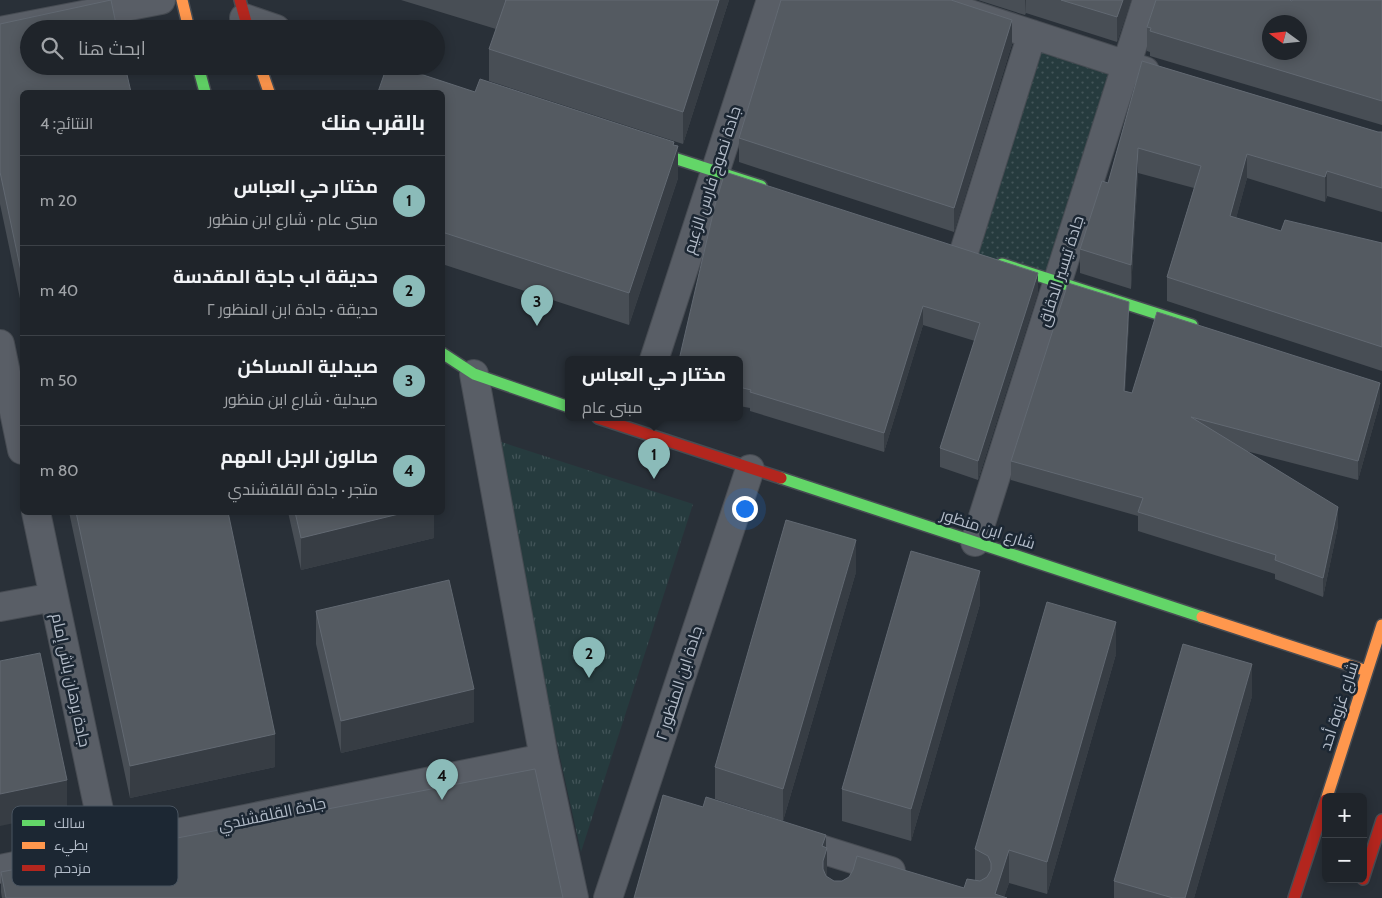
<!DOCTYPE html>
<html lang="ar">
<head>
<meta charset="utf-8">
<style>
	:root { --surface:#1f242a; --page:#272c32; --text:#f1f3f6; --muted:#a1a4a8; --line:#3c4147; --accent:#8bbbb9 }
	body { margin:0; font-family:Cabin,Cairo,sans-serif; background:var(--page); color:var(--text); direction:rtl }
	.controls { position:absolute; right:15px; bottom:15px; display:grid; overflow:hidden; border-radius:8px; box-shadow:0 2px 12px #0003 }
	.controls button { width:45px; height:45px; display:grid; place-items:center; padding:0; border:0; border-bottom:1px solid var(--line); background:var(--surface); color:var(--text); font:25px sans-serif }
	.compass { position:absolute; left:1262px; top:15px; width:45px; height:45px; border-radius:50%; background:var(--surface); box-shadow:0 2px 12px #0003; rotate:285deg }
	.you { position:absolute; left:744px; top:508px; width:18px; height:18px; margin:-12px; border:4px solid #fff; border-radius:50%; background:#1a73e8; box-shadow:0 0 0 8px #1a73e833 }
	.badge { display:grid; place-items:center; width:32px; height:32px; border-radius:50%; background:var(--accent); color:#111; font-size:16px; font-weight:700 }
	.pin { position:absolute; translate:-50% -41px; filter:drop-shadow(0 1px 2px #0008) }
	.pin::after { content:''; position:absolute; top:26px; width:18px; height:15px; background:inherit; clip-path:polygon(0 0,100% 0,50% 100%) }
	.popup { position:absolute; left:565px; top:356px; width:178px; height:65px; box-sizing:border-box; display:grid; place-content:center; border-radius:8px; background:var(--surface); filter:drop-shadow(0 1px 4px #0005); font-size:16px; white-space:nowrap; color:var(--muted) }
	.popup b { font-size:19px; color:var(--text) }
	.popup::after { content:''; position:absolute; left:50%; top:100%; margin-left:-10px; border:10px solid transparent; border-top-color:var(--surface) }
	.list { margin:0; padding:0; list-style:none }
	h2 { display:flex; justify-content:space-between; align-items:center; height:65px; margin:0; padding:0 20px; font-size:21px }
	h2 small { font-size:16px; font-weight:400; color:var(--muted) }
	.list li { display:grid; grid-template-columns:32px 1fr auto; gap:15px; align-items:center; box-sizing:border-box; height:90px; padding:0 20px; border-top:1px solid var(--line) }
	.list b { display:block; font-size:19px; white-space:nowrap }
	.list p { margin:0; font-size:16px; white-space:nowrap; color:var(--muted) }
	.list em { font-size:16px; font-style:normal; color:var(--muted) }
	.icon { flex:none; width:28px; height:28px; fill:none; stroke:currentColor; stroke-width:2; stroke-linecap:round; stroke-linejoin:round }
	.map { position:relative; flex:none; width:1382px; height:898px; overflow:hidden; direction:ltr }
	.search { position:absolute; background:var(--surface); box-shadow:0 2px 12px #0003; left:20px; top:20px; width:425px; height:55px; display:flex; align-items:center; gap:12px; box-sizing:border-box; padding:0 18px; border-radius:28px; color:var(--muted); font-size:19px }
	.panel { position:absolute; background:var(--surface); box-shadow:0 2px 12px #0003; left:20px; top:90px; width:425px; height:425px; border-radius:8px; direction:rtl }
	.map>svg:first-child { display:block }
	.grass { fill:url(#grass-dots) }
	.park { fill:url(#park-tufts) }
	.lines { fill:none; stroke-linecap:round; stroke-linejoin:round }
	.street-casing { stroke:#474c53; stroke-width:30 }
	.fast-casing { stroke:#474c53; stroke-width:14 }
	.slow-casing { stroke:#474c53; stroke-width:14 }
	.jam-casing { stroke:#474c53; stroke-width:14 }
	.street { stroke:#595e66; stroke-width:28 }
	.fast { stroke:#63d668; stroke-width:11 }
	.slow { stroke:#ff974d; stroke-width:11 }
	.jam { stroke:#b3261e; stroke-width:11 }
	.wall { fill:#484e55 }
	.shaded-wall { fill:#373d44 }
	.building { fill:#545a61; stroke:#626972; fill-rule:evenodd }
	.labels { text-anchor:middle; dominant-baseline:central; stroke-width:5; stroke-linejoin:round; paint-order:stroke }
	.street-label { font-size:16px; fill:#b3bcc9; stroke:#1c2733 }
	.key { fill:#1c2733; stroke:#495460; stroke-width:1 }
	.key-label { font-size:14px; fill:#b3bcc9 }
</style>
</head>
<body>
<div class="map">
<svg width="1382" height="898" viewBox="0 0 1382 898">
	<defs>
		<pattern id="grass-dots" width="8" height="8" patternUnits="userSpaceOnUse" patternTransform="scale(1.25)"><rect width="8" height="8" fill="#263b3e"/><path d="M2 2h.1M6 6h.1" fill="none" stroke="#435559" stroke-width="1.8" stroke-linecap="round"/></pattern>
		<pattern id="park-tufts" width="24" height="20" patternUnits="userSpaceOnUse" patternTransform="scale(1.25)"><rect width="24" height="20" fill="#263b3e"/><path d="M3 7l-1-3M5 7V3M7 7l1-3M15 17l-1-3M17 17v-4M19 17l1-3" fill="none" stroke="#435559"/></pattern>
	</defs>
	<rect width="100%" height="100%" fill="#293038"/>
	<path class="grass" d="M1032 34 1127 65 1057 282 964 252Z"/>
	<path class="park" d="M489 438 693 504 581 852Z"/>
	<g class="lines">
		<defs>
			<path id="street" d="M927 0 1145 71
				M244 18 276 29
				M0 31 161 0
				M964 252 1032 34
				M0 344 22 450
				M654 360 771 0
				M474 374 544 758 574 898
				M36 512 107 848
				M975 542 1147 0
				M0 607 54 597
				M792 840 891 871
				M0 869 544 758
				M608 898 750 469"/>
			<path id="fast" d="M198 66 205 92
				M643 148 761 186
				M1002 264 1192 325
				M442 353 474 374 569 407
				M781 478 1202 617"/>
			<path id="slow" d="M182 0 189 29
				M260 66 269 92
				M1202 617 1367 671
				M1327 797 1382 625"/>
			<path id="jam" d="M240 0 248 29
				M598 418 781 478
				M1363 879 1382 820
				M1294 898 1326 800"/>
		</defs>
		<use href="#street" class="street-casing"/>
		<use href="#fast" class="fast-casing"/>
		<use href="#slow" class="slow-casing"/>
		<use href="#jam" class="jam-casing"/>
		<use href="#street" class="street"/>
		<use href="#fast" class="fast"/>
		<use href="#slow" class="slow"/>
		<use href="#jam" class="jam"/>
	</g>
	<path class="wall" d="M401 0H729L683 144 489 81V49L496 29Z
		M978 0H1131L1117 42 1026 13 1025 15Z
		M1382 0V125L1150 56V52L1147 51V27L1292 1Z
		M0 24 22 92V308L0 204Z
		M1012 44 954 232 739 162V138Z
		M1142 61 1378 132H1382V212L1327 196 1325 202 1247 178 1236 218 1281 231 1382 243V371L1167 301V277L1194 188 1138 173 1131 289 1080 273V249L1108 183Z
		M442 92H475L674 145 678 178 629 325 442 264Z
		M725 172 1038 292 978 480 940 467V448L975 341 923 325 884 452 750 411V408L739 406V360Z
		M1129 322 1125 391 1132 393 1380 402 1358 480 1246 451 1338 526 1323 597 1275 579V574L1138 531V516L1011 480V461Z
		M69 512H228L275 767 130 798Z
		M288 512H434V538L301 570Z
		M856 572 783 821 715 799V767Z
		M980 604 911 841 842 821V789Z
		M316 611 474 722 341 753 316 644Z
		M1116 654 1047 894 1009 883 1004 897 634 898 826 847 827 877 834 881 964 888 975 880V849Z
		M1252 696 1194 898H1114V881Z
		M1 872 563 898H2L1 892Z"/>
	<path class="shaded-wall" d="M719 0H729L683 144V112Z
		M1025 0H1026L1025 15Z
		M1123 0H1131L1117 42V17Z
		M1012 20V44L954 232V208Z
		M674 142V157L678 146V178L629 325V293Z
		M1138 148V173L1131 289V265Z
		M1247 154V178L1230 241V216Z
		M1327 171V196L1325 202V177Z
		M1038 273V292L978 480V461Z
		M1129 302V322L1124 410V391Z
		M923 306V325L884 452V433Z
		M1380 383V402L1358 480V461Z
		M1338 507V526L1323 597V578Z
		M407 512H434V538L301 570V538Z
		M856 540V572L783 821V789Z
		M980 571V604L911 841V809Z
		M1116 622V654L1047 894V862Z
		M1252 664V696L1194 898H1185Z
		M474 689V722L341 753V721Z
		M275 734V767L130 798V766Z
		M67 780V812L0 826V794Z
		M826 835V852L827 848V880L823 898 822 846Z
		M1009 850V883L1004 898 995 894Z"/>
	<path class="building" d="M111 0 117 29H29V66H125L131 92H22V276L0 172V24Z
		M505 0H719L683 112 489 49 506 0Z
		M781 0H951L1012 20 954 208 739 138Z
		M1061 0H1123L1117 17Z
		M1156 0H1289L1292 1V0H1382V101L1150 31 1151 28 1147 27ZM1270 22H1300V52H1270Z
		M1142 61 1378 132H1382V188L1327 171 1325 177 1247 154 1230 216 1281 231 1285 220 1382 243V347L1167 277 1201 166 1138 148 1131 265 1080 249 1102 181 1108 183Z
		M387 66H396L475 92 480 79 674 142 673 145 678 146 629 293 442 232V92H378Z
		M725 172 1038 273 978 461 940 448 980 323 923 306 884 433 750 392 751 390 739 387V360H679L715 205Z
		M1068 283 1129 302 1124 391 1132 393 1157 312 1380 383 1358 461 1191 417 1338 507 1323 578 1275 560 1276 555 1138 512 1143 498 1011 461Z
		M76 512H228L275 734 130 766Z
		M295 512H407L301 538Z
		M786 520 856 540 783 789 715 767Z
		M911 551 980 571 911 809 842 789Z
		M449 580 474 689 341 721 316 611Z
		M1047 602 1116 622 1047 862 1009 850 995 894 1007 898H634L663 795 703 807 706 797 826 835 822 846 827 848 823 861V869L826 876 834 881H842L849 877 853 870 857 856 964 888 967 879 980 881 987 877 991 870V863L988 856 975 849Z
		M1183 644 1252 664 1185 898H1173L1114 881Z
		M40 653 67 780 0 794V661Z
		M535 769 563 898H6L1 872Z"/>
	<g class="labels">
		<g class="street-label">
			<text transform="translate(712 180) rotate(-72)">جادة نصوح فارس الزعيم</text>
			<text transform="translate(1061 271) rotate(-72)">جادة تيسير الدقاق</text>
			<text transform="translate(988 529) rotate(18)">شارع ابن منظور</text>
			<text transform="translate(71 680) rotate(78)">جادة برهان باش إمام</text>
			<text transform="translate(679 683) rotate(-72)">جادة ابن المنظور ٢</text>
			<text transform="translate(1339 706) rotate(-72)">شارع غزوة أحد</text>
			<text transform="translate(272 814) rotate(-12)">جادة القلقشندي</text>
		</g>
	</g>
	<rect x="12" y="806" width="166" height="80" rx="8" class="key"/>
	<rect x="22" y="820" width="23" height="6" fill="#63d668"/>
	<rect x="22" y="842" width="23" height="7" fill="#ff974d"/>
	<rect x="22" y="865" width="23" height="6" fill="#b3261e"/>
	<g class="key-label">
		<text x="54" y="828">سالك</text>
		<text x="54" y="850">بطيء</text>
		<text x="54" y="873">مزدحم</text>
	</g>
</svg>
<div class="controls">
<button>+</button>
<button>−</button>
</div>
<svg class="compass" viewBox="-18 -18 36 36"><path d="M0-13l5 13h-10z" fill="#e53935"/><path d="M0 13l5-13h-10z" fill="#a1a4a8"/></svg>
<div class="you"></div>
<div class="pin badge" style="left:654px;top:479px">1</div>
<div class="popup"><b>مختار حي العباس</b>مبنى عام</div>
<div class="pin badge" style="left:589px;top:678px">2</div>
<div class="pin badge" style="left:537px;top:326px">3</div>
<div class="pin badge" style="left:442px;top:800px">4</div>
<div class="search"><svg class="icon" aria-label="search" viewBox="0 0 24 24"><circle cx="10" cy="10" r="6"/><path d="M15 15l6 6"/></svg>ابحث هنا</div>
<section class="panel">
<h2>بالقرب منك<small>النتائج: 4</small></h2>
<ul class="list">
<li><span class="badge">1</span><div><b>مختار حي العباس</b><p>مبنى عام · شارع ابن منظور</p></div><em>20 m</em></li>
<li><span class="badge">2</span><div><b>حديقة اب جاجة المقدسة</b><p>حديقة · جادة ابن المنظور ٢</p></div><em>40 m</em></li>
<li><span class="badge">3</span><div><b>صيدلية المساكن</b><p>صيدلية · شارع ابن منظور</p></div><em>50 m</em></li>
<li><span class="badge">4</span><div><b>صالون الرجل المهم</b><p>متجر · جادة القلقشندي</p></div><em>80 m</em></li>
</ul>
</section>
</div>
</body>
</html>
